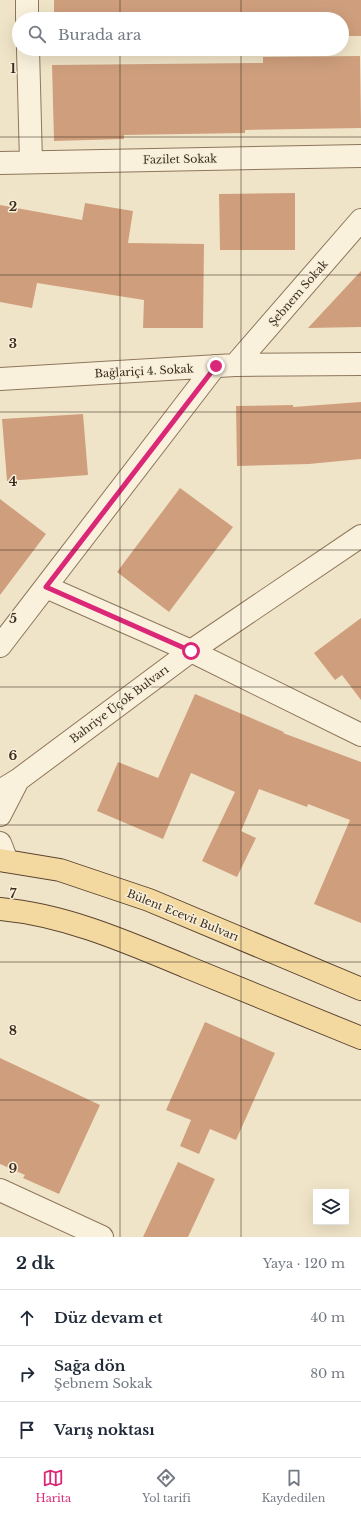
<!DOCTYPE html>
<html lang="tr">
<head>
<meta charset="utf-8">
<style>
	:root { --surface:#fff; --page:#f6f6f7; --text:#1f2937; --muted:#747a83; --line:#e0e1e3; --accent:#db2777 }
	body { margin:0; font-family:"Libre Baskerville",serif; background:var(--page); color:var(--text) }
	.controls { position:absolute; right:12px; bottom:12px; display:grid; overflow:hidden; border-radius:0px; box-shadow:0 4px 16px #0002 }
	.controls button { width:36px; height:36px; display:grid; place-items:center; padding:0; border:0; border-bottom:1px solid var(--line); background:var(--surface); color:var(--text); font:20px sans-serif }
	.stop { position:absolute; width:12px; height:12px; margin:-9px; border:3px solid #db2777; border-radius:50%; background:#fff }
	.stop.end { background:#db2777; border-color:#fff; box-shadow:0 1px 4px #0008 }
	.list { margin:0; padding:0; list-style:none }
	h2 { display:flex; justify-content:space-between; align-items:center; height:52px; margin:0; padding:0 16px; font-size:17px }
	h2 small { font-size:13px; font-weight:400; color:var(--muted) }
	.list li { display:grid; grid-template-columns:26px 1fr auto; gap:12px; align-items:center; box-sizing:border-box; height:56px; padding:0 16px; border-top:1px solid var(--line) }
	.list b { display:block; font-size:15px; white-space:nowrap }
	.list p { margin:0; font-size:13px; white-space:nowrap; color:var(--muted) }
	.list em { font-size:13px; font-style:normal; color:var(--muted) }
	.icon { flex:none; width:22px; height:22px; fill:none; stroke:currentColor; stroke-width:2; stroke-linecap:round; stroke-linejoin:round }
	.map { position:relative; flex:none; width:361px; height:1237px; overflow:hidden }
	.search { position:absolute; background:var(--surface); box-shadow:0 4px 16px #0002; left:12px; right:12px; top:12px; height:44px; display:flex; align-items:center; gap:10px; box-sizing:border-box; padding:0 14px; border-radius:22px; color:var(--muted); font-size:15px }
	.sheet { height:220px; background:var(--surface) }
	nav { display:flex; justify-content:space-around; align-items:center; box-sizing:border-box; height:56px; border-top:1px solid var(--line); background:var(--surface); font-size:11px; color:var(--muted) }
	nav a { display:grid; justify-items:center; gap:2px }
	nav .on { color:var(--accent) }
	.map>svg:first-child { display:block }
	.building { fill:#cf9f7d }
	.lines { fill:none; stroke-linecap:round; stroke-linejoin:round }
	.minor-casing { stroke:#8d765c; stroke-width:24 }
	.major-casing { stroke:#5b4430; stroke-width:24 }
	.minor { stroke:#faf1dc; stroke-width:22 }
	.major { stroke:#f3d9a0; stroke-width:22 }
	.route { stroke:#db2777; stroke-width:5 }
	.grid { fill:none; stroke:#3d2e20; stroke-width:1; stroke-opacity:0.55 }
	.labels { text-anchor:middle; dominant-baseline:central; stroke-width:3; stroke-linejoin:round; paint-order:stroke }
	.street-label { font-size:11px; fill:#3d2e20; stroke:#f7eed8 }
	.grid-label { font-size:13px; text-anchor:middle; font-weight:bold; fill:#3d2e20; stroke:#f7eed8; stroke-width:3; stroke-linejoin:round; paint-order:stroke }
</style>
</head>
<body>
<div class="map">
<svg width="361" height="1237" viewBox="0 0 361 1237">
	<rect width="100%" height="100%" fill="#f0e4c8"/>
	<path class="building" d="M54 0H361V36H342V19H54Z
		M360 56 361 128 245 130V133L124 135V139L54 141 52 65 263 63V57Z
		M295 193V250H220L219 194Z
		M85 203 133 211 128 243 204 244 203 328H143L144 300 37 283 32 308 0 302V205L82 220Z
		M361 271V327L308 328Z
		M361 402V459L309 464 237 466 236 406 293 405V407Z
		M83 414 88 475 7 481 2 419Z
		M180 488 233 527 169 612 117 572Z
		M0 499 46 534 0 595Z
		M361 618V700L342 675 335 680 314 653Z
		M195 694 284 732 283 733 361 762V923L314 904 350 820 308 804 307 807 259 789 241 831 256 838 237 877 202 861 235 792 191 773 163 839 97 811 118 762 158 778Z
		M205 1022 275 1053 236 1140 210 1129 199 1154 180 1146 191 1120 166 1110Z
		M0 1058 100 1105 59 1194 23 1178 25 1175 0 1164Z
		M178 1162 215 1179 188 1237H143Z"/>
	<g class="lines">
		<defs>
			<path id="minor" d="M27 0V19
				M28 49 31 162
				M0 163 361 156
				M235 365 361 220
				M0 379 235 365 361 364
				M46 587 191 651 361 735
				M0 646 215 366
				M0 791 18 780 191 651 361 536
				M0 815 18 780
				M0 843 7 861
				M0 1190 102 1237"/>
			<path id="major" d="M0 860 60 870 149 900 361 989
				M0 909C66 915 127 942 187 967 245 991 303 1014 361 1038"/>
		</defs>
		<use href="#minor" class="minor-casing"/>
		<use href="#major" class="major-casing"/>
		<use href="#minor" class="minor"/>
		<use href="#major" class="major"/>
	</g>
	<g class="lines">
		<path class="route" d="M191 651 46 587 216 366"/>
	</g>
	<path class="grid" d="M120 0V19M241 0V19M120 49V1237M241 49V1237M0 137H361M0 275H361M0 412H361M0 550H361M0 687H361M0 825H361M0 962H361M0 1100H361"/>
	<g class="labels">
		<g class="street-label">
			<text transform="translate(180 159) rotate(-1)">Fazilet Sokak</text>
			<text transform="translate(298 293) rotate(-49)">Şebnem Sokak</text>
			<text transform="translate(144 371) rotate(-3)">Bağlariçi 4. Sokak</text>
			<text transform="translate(119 704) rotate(-37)">Bahriye Üçok Bulvarı</text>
			<text transform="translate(183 915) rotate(22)">Bülent Ecevit Bulvarı</text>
		</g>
	</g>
	<g class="grid-label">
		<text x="13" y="73">1</text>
		<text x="13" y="211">2</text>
		<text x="13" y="348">3</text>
		<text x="13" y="486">4</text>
		<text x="13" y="623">5</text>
		<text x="13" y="760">6</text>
		<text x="13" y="898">7</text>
		<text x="13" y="1035">8</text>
		<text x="13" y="1173">9</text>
	</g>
</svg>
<div class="controls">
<button><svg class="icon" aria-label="layers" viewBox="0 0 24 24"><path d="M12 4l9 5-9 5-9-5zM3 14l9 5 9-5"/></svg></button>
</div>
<div class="stop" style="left:191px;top:651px"></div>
<div class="stop end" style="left:216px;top:366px"></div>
<div class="search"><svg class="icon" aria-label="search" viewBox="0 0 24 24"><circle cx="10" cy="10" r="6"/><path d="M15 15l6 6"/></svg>Burada ara</div>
</div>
<section class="sheet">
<h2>2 dk<small>Yaya · 120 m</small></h2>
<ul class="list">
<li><svg class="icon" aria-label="ahead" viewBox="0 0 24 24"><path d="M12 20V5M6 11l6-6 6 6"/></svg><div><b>Düz devam et</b></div><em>40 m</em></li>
<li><svg class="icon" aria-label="right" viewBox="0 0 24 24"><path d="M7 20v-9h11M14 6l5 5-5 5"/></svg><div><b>Sağa dön</b><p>Şebnem Sokak</p></div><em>80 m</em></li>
<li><svg class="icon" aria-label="arrive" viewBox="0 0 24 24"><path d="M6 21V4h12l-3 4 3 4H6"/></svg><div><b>Varış noktası</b></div></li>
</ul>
</section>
<nav>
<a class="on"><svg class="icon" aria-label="map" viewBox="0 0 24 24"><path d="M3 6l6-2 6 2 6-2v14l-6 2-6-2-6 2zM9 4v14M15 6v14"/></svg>Harita</a>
<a><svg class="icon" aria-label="directions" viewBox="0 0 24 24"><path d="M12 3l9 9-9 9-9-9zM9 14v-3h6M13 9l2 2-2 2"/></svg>Yol tarifi</a>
<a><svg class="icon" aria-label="saved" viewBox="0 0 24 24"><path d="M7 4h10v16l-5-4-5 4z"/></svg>Kaydedilen</a>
</nav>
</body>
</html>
